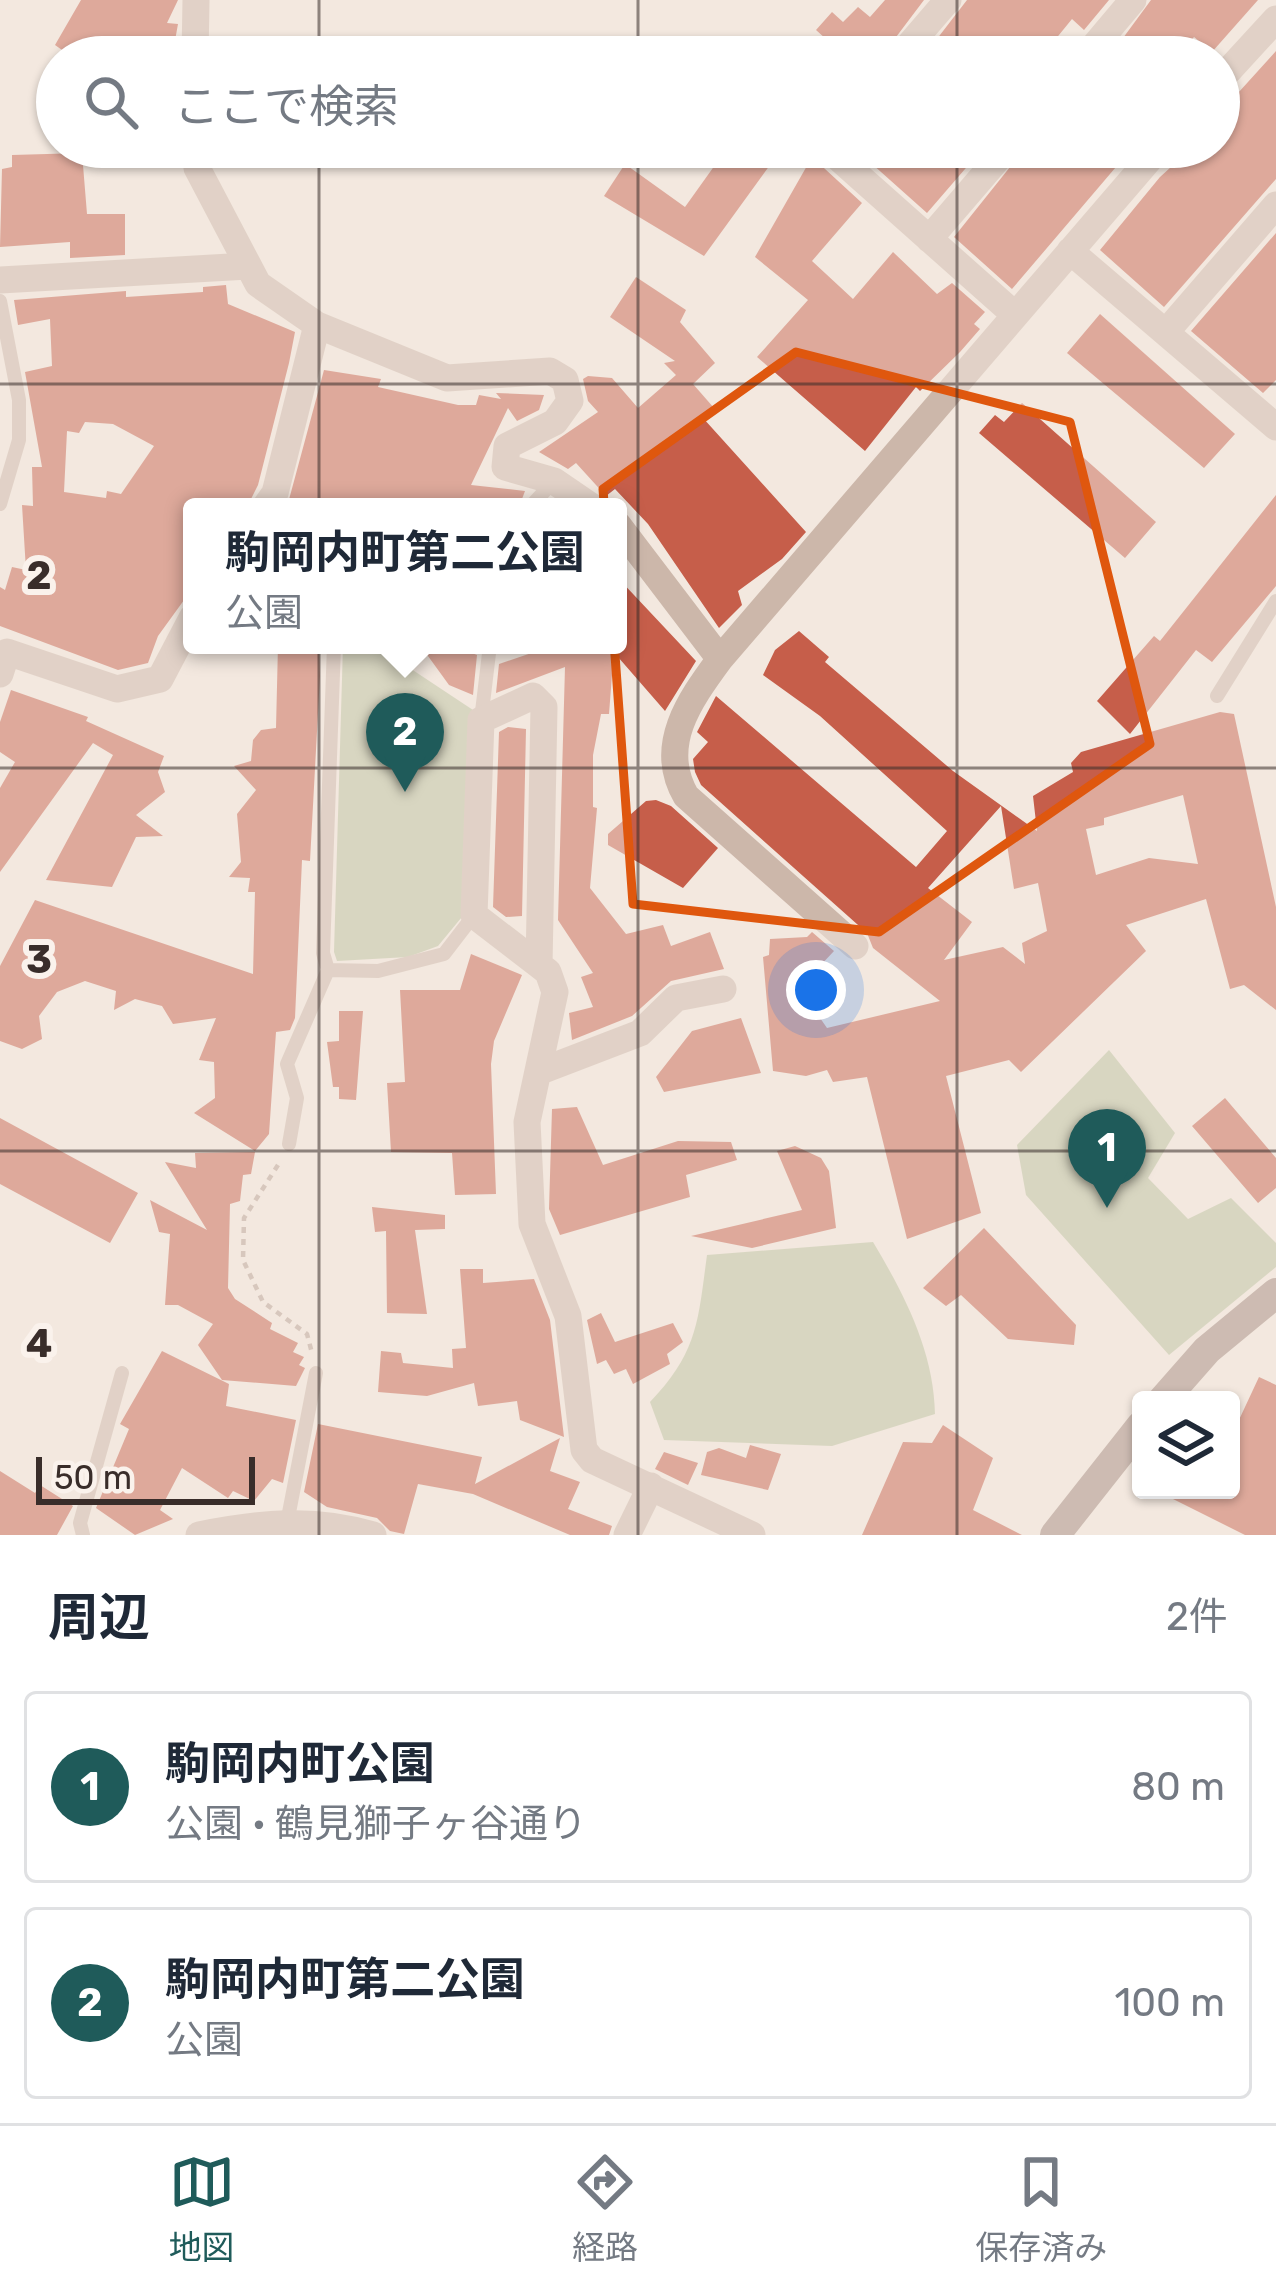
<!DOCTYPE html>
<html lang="ja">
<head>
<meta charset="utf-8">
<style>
	:root { --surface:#fff; --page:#f6f6f7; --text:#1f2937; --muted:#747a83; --line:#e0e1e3; --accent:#1f5b5a }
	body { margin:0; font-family:Rubik,"Noto Sans JP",sans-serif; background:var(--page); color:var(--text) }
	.controls { position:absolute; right:36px; bottom:36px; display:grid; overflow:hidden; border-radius:12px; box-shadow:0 3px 9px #0004 }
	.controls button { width:108px; height:108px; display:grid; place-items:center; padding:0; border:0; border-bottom:3px solid var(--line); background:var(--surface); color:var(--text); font:60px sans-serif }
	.scale { position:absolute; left:36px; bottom:30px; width:219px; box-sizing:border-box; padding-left:12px; border:6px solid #392d2a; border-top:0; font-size:33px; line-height:42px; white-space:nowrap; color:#392d2a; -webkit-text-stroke:9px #faf2ec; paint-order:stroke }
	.you { position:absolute; left:816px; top:990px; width:42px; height:42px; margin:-30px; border:9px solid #fff; border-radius:50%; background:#1a73e8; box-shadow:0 0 0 18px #1a73e833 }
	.badge { display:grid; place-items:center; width:78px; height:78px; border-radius:50%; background:var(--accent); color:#fff; font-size:39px; font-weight:700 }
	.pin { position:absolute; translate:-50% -99px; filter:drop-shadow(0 3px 6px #0008) }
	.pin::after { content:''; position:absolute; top:63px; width:42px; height:36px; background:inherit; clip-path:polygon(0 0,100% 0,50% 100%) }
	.popup { position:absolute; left:183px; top:498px; width:444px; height:156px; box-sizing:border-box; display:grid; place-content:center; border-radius:12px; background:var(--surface); filter:drop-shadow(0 3px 9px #0005); font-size:39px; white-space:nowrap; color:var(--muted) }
	.popup b { font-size:45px; color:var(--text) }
	.popup::after { content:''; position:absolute; left:50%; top:100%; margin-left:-24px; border:24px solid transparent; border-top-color:var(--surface) }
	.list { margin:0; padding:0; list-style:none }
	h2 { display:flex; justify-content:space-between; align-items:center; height:156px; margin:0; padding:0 48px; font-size:51px }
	h2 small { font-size:39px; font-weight:400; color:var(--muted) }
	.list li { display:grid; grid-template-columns:78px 1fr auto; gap:36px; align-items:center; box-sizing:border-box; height:192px; margin:0 24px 24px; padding:0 24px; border:3px solid var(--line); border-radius:12px }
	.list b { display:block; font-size:45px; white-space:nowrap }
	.list p { margin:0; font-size:39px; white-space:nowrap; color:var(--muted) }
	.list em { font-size:39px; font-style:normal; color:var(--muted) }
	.icon { flex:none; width:66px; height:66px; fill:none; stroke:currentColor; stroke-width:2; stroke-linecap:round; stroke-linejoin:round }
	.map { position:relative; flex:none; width:1276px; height:1535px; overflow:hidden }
	.search { position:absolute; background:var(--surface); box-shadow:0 3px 9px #0004; left:36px; right:36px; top:36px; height:132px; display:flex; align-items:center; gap:30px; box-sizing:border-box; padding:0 42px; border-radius:66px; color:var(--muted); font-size:45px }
	.sheet { height:588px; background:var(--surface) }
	nav { display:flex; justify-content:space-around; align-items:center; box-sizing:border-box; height:168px; border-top:3px solid var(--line); background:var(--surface); font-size:33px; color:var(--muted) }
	nav a { display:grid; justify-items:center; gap:6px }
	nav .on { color:var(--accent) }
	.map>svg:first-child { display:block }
	.green { fill:#b9c29e }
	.building { fill:#c65e4a; fill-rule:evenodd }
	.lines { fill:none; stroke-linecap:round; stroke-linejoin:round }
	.path { stroke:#b7a194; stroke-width:4.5; stroke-dasharray:6 6; stroke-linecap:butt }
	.service { stroke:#ccb7aa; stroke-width:14 }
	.minor { stroke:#ccb7aa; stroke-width:27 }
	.secondary { stroke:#9f867c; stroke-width:30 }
	.marked { fill:none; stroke:#df570e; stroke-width:9; stroke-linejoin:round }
	.grid { fill:none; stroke:#392d2a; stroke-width:3; stroke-opacity:0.55 }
	.grid-label { font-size:39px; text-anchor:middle; font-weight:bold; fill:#392d2a; stroke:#faf2ec; stroke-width:12; stroke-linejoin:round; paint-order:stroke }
</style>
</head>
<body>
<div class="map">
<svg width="1276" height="1535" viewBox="0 0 1276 1535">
	<rect width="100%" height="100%" fill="#f3e8df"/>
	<path class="green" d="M343 645H375L473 710 466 912 438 946 408 957 337 961 334 952Z
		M1109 1050 1175 1133 1148 1178 1188 1219 1231 1198 1276 1243V1267L1169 1355 1026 1195 1017 1145Z
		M873 1242C904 1294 934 1351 935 1414L832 1446 664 1440 650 1402C698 1352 698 1321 707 1255Z"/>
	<path class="building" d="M81 0H178L167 23 178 24 172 57H72L55 45Z
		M885 0H924L881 57H846L816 30 832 12 843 22 858 7 870 17Z
		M967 0H1109L1084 30 1072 19 1041 57H923Z
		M1151 0H1258L1212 52 1194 37 1178 57H1117L1112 53Z
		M1276 51V179L1164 307 1100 250 1160 177 1193 147H1219V114Z
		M690 147H783L704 256 604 196 625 164 685 207 715 165Z
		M853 147H984L927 213Z
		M1026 147H1133L1012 289 954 237Z
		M82 153 87 214H125V255L70 258V242L0 247 2 169 12 167V155Z
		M812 157 862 203 812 261 853 299 893 252 937 294 952 283 985 312 974 324 980 329 960 352 920 391 916 387 865 451 757 357 808 300 755 257Z
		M1276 233V380L1263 393 1191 331Z
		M636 277 686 310 680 322 715 363 693 384 714 408 703 418 806 532 782 559 738 591 742 605 719 628 648 524 615 489 606 496 576 463 568 469 539 452 598 412 588 401 583 379 588 376 612 378 638 408 676 375 664 363 675 361 610 317Z
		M226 285 228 304 295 332 289 363 258 485 247 507H192V589L158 636 148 663 118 670 0 626V587L5 590 12 567 26 570 22 505 33 506 32 467H42L25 372 52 366 50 319 18 325 14 300 126 291V297L203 292V287ZM85 422 113 424 154 446 121 494 107 491 106 498 64 492 67 431 79 433Z
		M1100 314 1235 434 1204 468 1067 353Z
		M324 370 381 379 378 387 458 405H476L479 395 501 399 496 393 544 395 539 410 517 421 508 408 471 485 525 491 519 507H287Z
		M1022 403 1156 522 1125 558 979 433 995 415 1004 422Z
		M1276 495V586L1212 662 1196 650 1130 734 1097 701 1154 636 1160 641Z
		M618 578 696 661 665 711 618 657V648L614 649 609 714H601L593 755V807L597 808 590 888 626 934 663 925 671 946 710 932 724 969 671 981 632 1016 572 1040 569 1013 593 1007 581 977 593 973 558 920 565 667 496 693 499 664 555 645H618Z
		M799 631 829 657 825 662 953 771 1037 831 1033 796 1073 772 1071 763 1081 752 1220 712 1234 714 1276 907V1010L1244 985 1230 989 1206 899 1126 925 1146 951 1021 1072 1009 1060 946 1076 981 1213 907 1239 867 1077 833 1082 827 1070 806 1076 773 1071 763 957 769 955 770 939 807 937 812 932 834 951 790 998 818 1015 827 1028 940 1001 873 948 867 933 701 785 695 772 693 759 708 742 697 732 716 696 916 867 947 831 820 716 763 675 775 650ZM1183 795 1198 864 1149 858 1096 875 1086 829 1104 825V818ZM1001 806 1014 889 1038 883 1047 931 1022 943 1025 964 1003 947 944 960 972 922 928 888Z
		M278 645H319L320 676 310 861 302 860 295 1018 290 1030 276 1032 269 1134 255 1151 194 1113 215 1098 214 1062 199 1060 216 1018 173 1024 162 1006 135 999 114 1010 116 991 85 981 57 992 39 1016 42 1039 22 1049 0 1041V966L35 900 253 974 255 892H248L250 878 229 877 241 862 237 814 256 790 234 766 251 761 253 740 261 730 276 728Z
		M420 645H451L477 655 473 695 449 685Z
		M11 690 88 717 86 721 164 756 158 772 165 792 136 815 163 836 136 837 112 887 46 880 113 755 93 743 0 872V788L15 762 0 752V722Z
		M508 727 526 729 522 916 506 917 493 907 499 732Z
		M656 800 671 806 718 848 683 888 608 845V834L646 801Z
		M471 954 522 975 494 1041 491 1064 496 1194 455 1195 452 1153 391 1152 387 1083 405 1082 400 990H460Z
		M339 1011H363L356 1100 339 1099V1087H333L327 1042 339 1041Z
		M741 1018 761 1073 664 1092 656 1077 692 1031Z
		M1225 1098 1276 1158V1188L1258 1203 1192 1126Z
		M577 1107 603 1165 678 1141 731 1142 737 1160 686 1175 690 1197 560 1235 549 1209 552 1109Z
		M0 1118 138 1193 110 1243 0 1184Z
		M795 1146 821 1158 829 1171 836 1228 752 1248 691 1236 802 1210 777 1151Z
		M255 1152 251 1174 243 1175 240 1201 230 1204 228 1288 235 1299 272 1323 270 1329 298 1343 293 1352 304 1357 299 1365 305 1368 296 1386 222 1380 198 1345 213 1324 178 1305H165L170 1234 159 1232 150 1200 207 1230 165 1162 196 1168 195 1153Z
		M372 1207 445 1215V1229L415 1230 427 1314 387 1313 386 1231 375 1232Z
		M984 1228 1076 1325 1074 1345 1008 1339 961 1295 946 1306 923 1288Z
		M460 1269H483V1283L534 1279 550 1320 564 1437 520 1420 517 1401 478 1406 474 1383 427 1396 378 1392 381 1351 401 1353 403 1363 453 1368 452 1349 466 1348Z
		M601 1313 615 1342 673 1323 683 1342 667 1354 670 1364 633 1384 626 1369 614 1374 606 1360 597 1364 587 1320Z
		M162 1351 229 1384 226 1406 296 1420 283 1483 272 1479 254 1501 233 1491 228 1498 182 1468 160 1510 173 1519 135 1535 96 1508 129 1429 120 1424Z
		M1259 1377 1276 1385V1535H1245L1155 1490H1231V1437Z
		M318 1424 482 1457 475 1484 560 1438 550 1471 580 1482 568 1509 612 1526 609 1535H570L473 1494 418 1484 404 1534 390 1531 377 1518 327 1507 304 1492Z
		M943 1425 993 1458 973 1510 1022 1535H862L903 1442 932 1443Z
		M750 1445 781 1454 768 1490 701 1475 707 1452 719 1448 746 1458Z
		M664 1452 698 1463 688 1485 655 1469Z
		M0 1471 35 1493 40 1485 73 1506 57 1535H0Z"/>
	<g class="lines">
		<path class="path" d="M278 1165 244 1218 243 1260 263 1302 307 1334 312 1353"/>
		<path class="service" d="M0 301 19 400V440L0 504
			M530 507 554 481
			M1217 696 1276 601
			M481 720 490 645
			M328 970 323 953 334 645
			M289 1144 297 1098 287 1064 328 970 378 971 444 954 474 915
			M287 1523 316 1373
			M83 1535 80 1523 122 1373"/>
		<path class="minor" d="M195 57 196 0
			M899 57 948 0
			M1085 57 1133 0
			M1219 81 1276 19
			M196 147 197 168 258 284 317 325 447 378 550 371 565 380 570 401 555 422 507 446 505 467 554 481 592 507
			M826 147 1015 315
			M929 239 1008 147
			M1070 251 1276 427
			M0 280 248 266
			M1166 332 1276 205
			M265 507 275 493 317 325
			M618 525 720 659
			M0 674 7 652 117 689 160 679 192 618
			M855 946 686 796C657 746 689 701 720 659L1160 147
			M539 965 544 707 533 696 481 720 474 915 539 965 548 972 555 992 527 1122 532 1224 568 1316 584 1450 592 1460 752 1535
			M541 1071 640 1033 676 998 723 989
			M199 1535C259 1523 314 1517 373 1535
			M627 1535 651 1486"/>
		<path class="secondary" d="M1163 1400 1207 1350 1276 1293
			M1055 1535 1141 1426"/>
	</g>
	<path d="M0 0H1276V1535H0ZM796 352 1070 422 1150 744 879 932 633 904 603 489Z" fill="#f3e8df" fill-opacity=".55" fill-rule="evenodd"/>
	<path class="marked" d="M796 352 1070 422 1150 744 879 932 633 904 603 489Z"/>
	<path class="grid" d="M319 0V57M638 0V57M957 0V57M319 147V1535M638 147V1535M957 147V1535M0 384H1276M0 768H1276M0 1151H1276"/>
	<g class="grid-label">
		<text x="39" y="589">2</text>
		<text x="39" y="973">3</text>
		<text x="39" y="1357">4</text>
	</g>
</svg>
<div class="controls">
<button><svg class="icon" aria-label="layers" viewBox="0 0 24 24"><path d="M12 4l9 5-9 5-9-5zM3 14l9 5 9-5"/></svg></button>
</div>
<div class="scale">50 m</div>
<div class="you"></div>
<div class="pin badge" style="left:1107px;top:1208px">1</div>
<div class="pin badge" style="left:405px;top:792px">2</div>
<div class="popup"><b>駒岡内町第二公園</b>公園</div>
<div class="search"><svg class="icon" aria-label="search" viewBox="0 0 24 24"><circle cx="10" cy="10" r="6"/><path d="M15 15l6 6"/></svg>ここで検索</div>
</div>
<section class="sheet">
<h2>周辺<small>2件</small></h2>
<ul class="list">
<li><span class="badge">1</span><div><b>駒岡内町公園</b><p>公園 · 鶴見獅子ヶ谷通り</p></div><em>80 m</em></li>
<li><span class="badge">2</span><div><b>駒岡内町第二公園</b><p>公園</p></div><em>100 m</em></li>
</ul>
</section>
<nav>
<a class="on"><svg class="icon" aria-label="map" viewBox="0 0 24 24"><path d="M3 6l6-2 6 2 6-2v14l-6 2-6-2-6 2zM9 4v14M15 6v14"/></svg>地図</a>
<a><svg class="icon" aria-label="directions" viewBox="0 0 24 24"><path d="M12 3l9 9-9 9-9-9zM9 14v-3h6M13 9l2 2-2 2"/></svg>経路</a>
<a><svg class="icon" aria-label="saved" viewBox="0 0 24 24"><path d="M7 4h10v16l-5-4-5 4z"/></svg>保存済み</a>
</nav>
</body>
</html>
